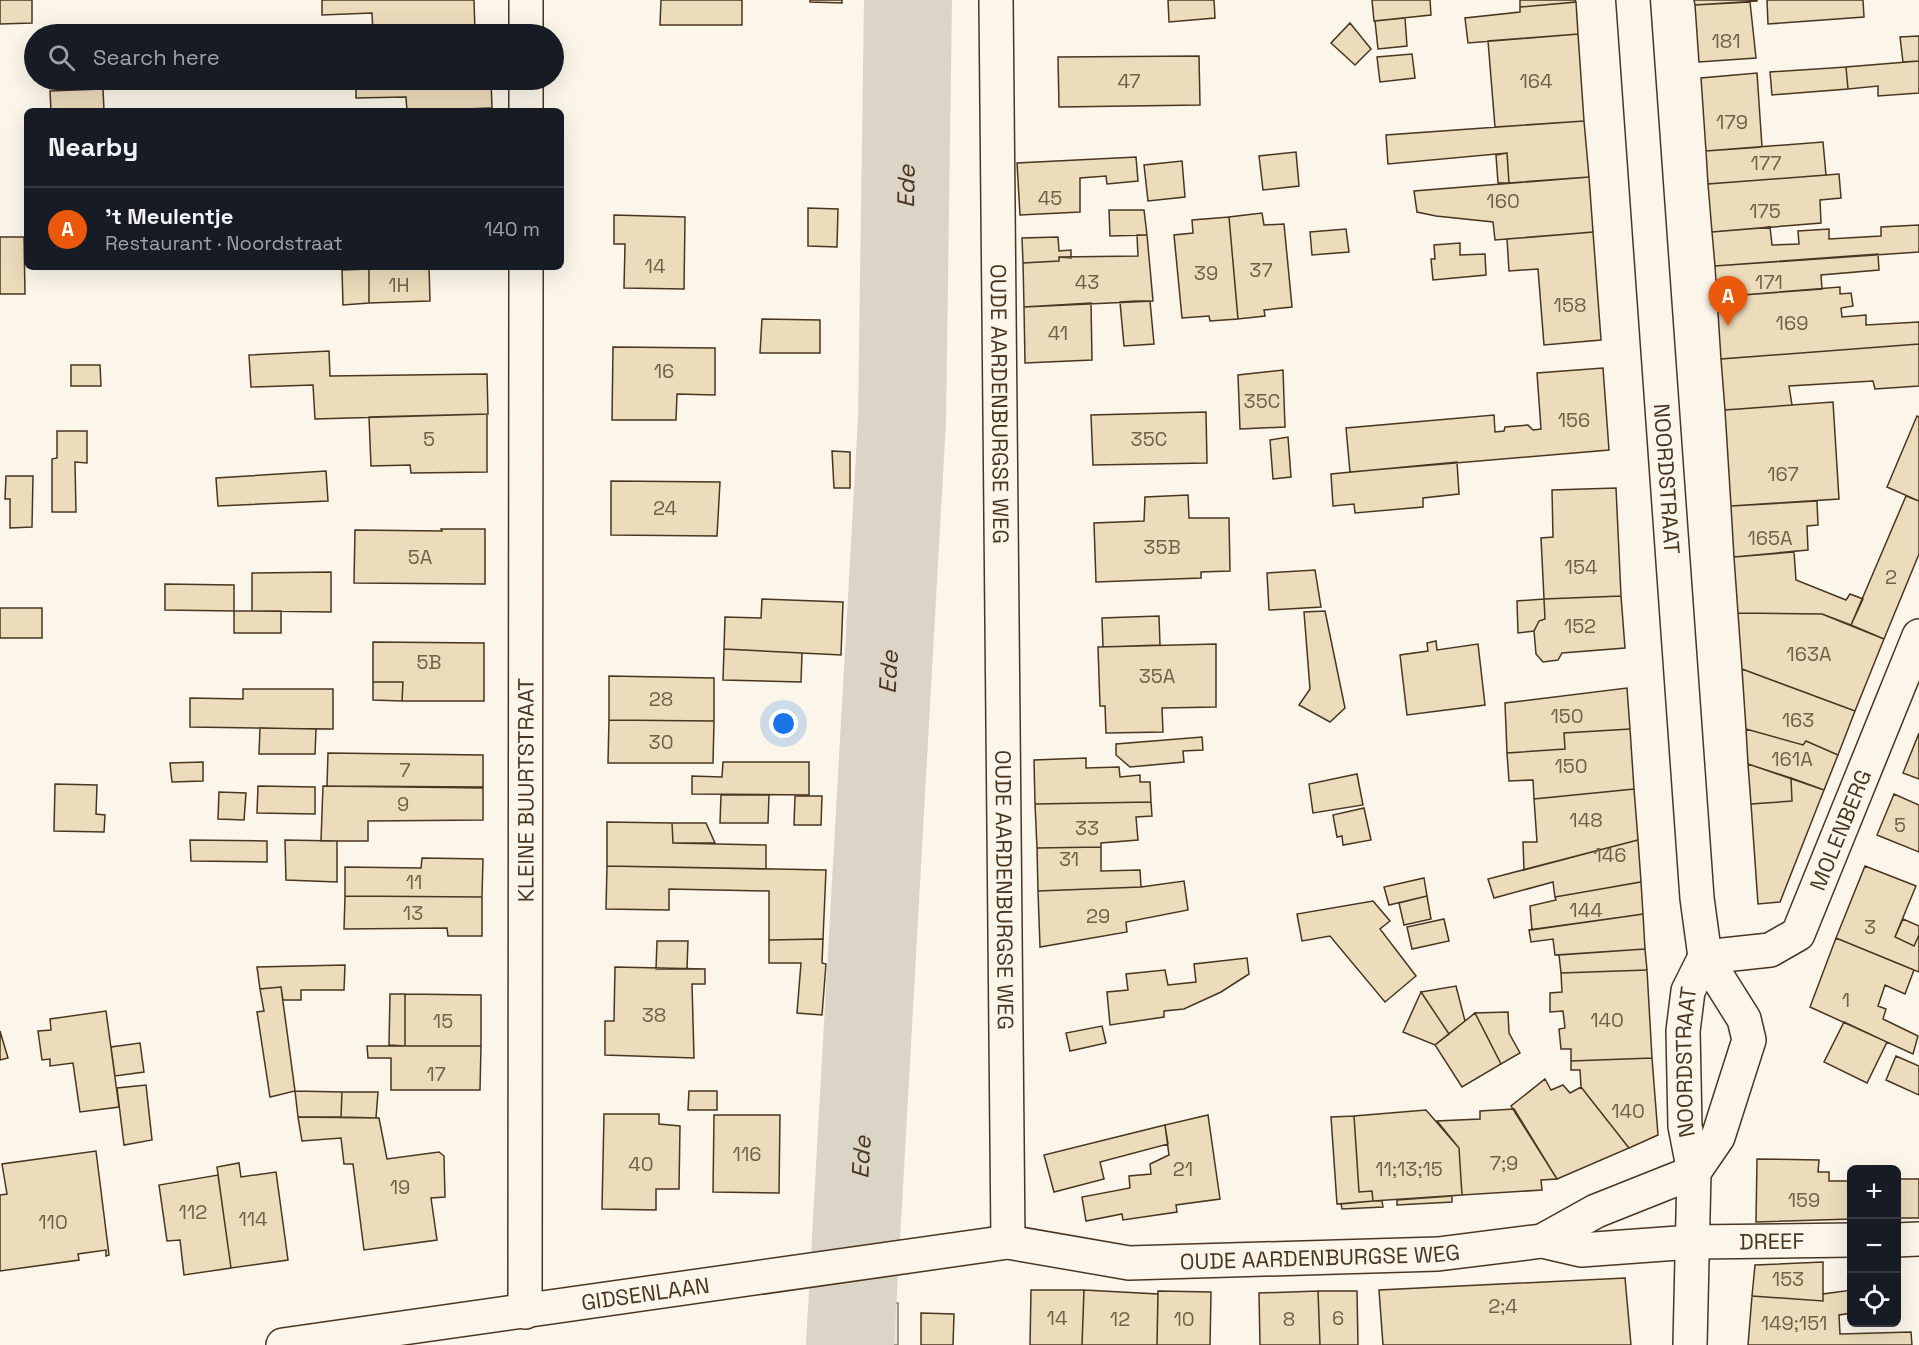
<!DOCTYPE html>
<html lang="en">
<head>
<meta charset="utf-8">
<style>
	:root { --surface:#171b24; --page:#242831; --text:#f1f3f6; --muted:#9ea1a6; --line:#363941; --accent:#ea580c }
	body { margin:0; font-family:"Space Grotesk",sans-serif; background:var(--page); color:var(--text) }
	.controls { position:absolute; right:18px; bottom:18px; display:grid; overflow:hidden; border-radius:9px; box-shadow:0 6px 24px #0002 }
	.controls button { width:54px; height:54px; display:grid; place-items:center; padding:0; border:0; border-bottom:2px solid var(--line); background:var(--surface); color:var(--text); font:30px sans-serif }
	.you { position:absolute; left:784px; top:724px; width:21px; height:21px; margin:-15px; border:4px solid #fff; border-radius:50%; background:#1a73e8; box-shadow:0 0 0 9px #1a73e833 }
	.badge { display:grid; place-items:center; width:39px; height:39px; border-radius:50%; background:var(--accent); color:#fff; font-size:20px; font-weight:700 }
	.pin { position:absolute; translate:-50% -50px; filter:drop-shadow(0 2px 3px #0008) }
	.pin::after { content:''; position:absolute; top:32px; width:21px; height:18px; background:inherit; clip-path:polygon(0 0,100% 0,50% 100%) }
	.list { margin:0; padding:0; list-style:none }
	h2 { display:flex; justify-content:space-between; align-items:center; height:78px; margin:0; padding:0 24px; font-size:26px }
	h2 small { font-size:20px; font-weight:400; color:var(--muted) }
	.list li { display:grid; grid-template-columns:39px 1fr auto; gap:18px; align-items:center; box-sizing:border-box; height:84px; padding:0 24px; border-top:2px solid var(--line) }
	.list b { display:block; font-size:22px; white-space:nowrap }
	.list p { margin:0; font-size:20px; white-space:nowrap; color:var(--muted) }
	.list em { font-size:20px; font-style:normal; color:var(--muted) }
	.icon { flex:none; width:33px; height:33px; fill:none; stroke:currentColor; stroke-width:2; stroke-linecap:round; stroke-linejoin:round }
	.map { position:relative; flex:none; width:1919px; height:1345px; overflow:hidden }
	.search { position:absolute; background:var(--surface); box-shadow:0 6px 24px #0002; left:24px; top:24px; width:540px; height:66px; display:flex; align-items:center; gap:15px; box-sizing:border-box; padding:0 21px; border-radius:33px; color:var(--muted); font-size:22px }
	.panel { position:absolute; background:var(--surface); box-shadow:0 6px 24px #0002; left:24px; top:108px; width:540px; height:162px; border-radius:9px }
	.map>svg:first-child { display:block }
	.green { fill:#ede6d9; stroke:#887966; stroke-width:1.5 }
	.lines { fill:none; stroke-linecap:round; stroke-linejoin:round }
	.river { stroke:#dcd4c6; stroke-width:88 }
	.building { fill:#ecdcbc; stroke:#4a3520; stroke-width:1.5 }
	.minor-casing { stroke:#4a3520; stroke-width:36 }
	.tertiary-casing { stroke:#4a3520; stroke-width:36 }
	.minor { stroke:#fbf6e9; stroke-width:33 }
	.tertiary { stroke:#fbf6e9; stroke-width:33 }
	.labels { text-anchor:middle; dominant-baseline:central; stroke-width:4.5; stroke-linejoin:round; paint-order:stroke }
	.number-label { font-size:20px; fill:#725f47 }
	.street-label { font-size:22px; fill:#4a3520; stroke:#fbf6e9 }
	.water-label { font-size:24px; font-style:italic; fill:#4a3520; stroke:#fbf6e9 }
</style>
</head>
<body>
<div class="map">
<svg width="1919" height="1345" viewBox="0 0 1919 1345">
	<rect width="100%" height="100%" fill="#fbf6e9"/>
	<path class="green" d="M850 1302 898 1303V1345H845Z"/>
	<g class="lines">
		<path class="river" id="s1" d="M850 1345 902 420 908 0"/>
	</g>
	<path class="building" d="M0 0H32V23L0 24Z
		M322 0H474L475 33 373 34 372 13 322 15Z
		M661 0H742V25H660Z
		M810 0H842V3L810 2Z
		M1168 0H1214L1215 18 1169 22Z
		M1372 0H1430L1431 15 1374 21Z
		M1520 0H1575L1576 2 1520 7Z
		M1694 0H1757V1L1695 5Z
		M1767 0H1863L1864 17 1768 24Z
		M1576 2 1578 34 1468 43 1465 18 1520 12V7Z
		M1750 2 1756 58 1699 62 1695 5Z
		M1405 18 1407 46 1378 49 1375 21Z
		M1350 23 1371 49 1355 65 1331 43Z
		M1578 34 1584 121 1495 127 1488 41Z
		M1919 36V61L1903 62 1900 37Z
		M1412 54 1415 78 1380 82 1377 57Z
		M1199 56 1200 105 1059 107 1058 57Z
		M1919 61V93L1878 96V86L1848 89 1846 67Z
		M1846 67 1848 89 1772 95 1770 72Z
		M1757 73 1762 147 1706 151 1701 78Z
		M56 80H104L105 86 57 88Z
		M356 80H491L492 108 407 111 406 97 356 98Z
		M103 89 104 111H51L50 91Z
		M489 108V111H412L441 110Z
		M1584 121 1589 177 1509 183 1507 153 1388 164 1386 135Z
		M1823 142 1826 175 1708 184 1706 151Z
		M1296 152 1299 186 1263 190 1259 156Z
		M1507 153 1509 183H1498L1496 155Z
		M1136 157 1138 181 1107 184 1106 176 1080 178V212L1020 215 1017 163Z
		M1182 161 1185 197 1148 201 1144 165Z
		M1839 174 1841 198 1820 200 1821 223 1712 232 1708 184Z
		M1589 177 1593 232 1495 240 1493 222 1436 216 1417 212 1414 191Z
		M808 208 838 209 837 247 808 246Z
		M1109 210H1144L1147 235 1110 236Z
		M1262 213 1264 225 1284 224 1292 307 1264 310 1265 316 1238 319 1229 217Z
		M614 215 685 217 684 289 624 288 625 244H614Z
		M1229 217 1238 319 1210 321 1209 316 1182 318 1174 235 1193 233 1192 220Z
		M1919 225V252L1715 266 1712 232 1770 227 1772 245 1799 244 1798 231 1829 229V239L1881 236V227Z
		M1346 229 1349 252 1312 255 1310 232Z
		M1593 232 1601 340 1544 345 1538 269 1509 271 1507 239Z
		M1137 235H1147L1153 301 1024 307 1023 263 1059 261V257L1138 256Z
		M0 237H24L25 294H0Z
		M1058 237 1059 251 1071 250V258L1059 257V261L1023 263 1022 238Z
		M1460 243V255L1485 254 1486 275 1433 280 1431 259H1435L1434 245Z
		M1878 254 1879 270 1821 275 1822 289 1717 297 1715 266Z
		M342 267H429L430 301 369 303V269L342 270Z
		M369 269V303L343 305 342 270Z
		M1840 287V294L1851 293 1853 306 1841 308 1842 317 1866 315V325L1919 322V344L1721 359 1717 297Z
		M1136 301H1150L1154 344 1124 346 1120 302Z
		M1091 303 1092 360 1025 363 1024 307Z
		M762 319 820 320V353H760Z
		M1919 344V386L1875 389 1873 381 1789 386 1792 405 1725 410 1721 359Z
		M613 347 715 348V395L677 394 676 420H612Z
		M329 351 330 376 487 374 488 414 315 419 313 385 251 387 249 355Z
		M71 365H100L101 386H71Z
		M1603 368 1609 450 1350 472 1346 428 1494 415 1495 432 1504 431 1505 427 1528 425 1533 430 1541 429 1537 373Z
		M1283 370 1285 427 1240 429 1238 375Z
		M1833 402 1839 499 1731 506 1725 410Z
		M1206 412 1207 463 1093 465 1091 415Z
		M487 414V472L411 473 410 465 371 466 369 417Z
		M1917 416 1919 417V501L1887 487Z
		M57 431H87V463L75 462 76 512H52V459L57 458Z
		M1288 437 1291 477 1273 479 1270 440Z
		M832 451 850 452V488H834Z
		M1457 462 1459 494 1423 498V507L1355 513 1354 504 1333 506 1331 474Z
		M326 471 328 501 218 506 216 478Z
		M6 476H33L32 527 10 528V499H5Z
		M611 481 720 482 717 536 611 535Z
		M1616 488 1621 596 1544 599 1541 538 1553 537 1552 490Z
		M1188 495 1189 518H1229L1230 571 1201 572V578L1096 582 1094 523 1144 521 1145 497Z
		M1906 496 1919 501V554L1884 639 1851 625Z
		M1817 501 1818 525 1807 526 1808 550 1734 557 1731 506Z
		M441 529H485V584L354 583 355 530 442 531Z
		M1794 552 1796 580 1846 600 1850 594 1863 599 1851 625 1822 614 1738 613 1734 557Z
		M1315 570 1321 607 1269 610 1267 573Z
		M331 572V612L252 611V573Z
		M165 584 234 585V611L165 610Z
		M1621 596 1625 648 1562 653 1558 660 1543 662 1536 654 1534 631 1539 621 1545 619 1544 599Z
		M762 599 843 602 841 655 724 649 725 617 761 618Z
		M1544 599 1545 619 1539 621 1534 631 1518 633 1517 601Z
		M0 608H42V638H0Z
		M234 611H281V633H234Z
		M1325 611 1345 708 1330 722 1299 705 1310 689 1304 612Z
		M1738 613 1822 614 1884 639 1855 711 1742 669Z
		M1159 616 1160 645 1103 647 1102 618Z
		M1436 641 1437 650 1478 644 1485 705 1407 715 1400 655 1428 651 1427 643Z
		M373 642 484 643V701H402L403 682H373Z
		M1216 644V707L1162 708 1163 732 1106 733 1105 706H1100L1098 647Z
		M724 649 802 653 801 682 723 680Z
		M1742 669 1855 711 1838 755 1806 741 1803 745 1746 729Z
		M609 676 714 678V721L609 720Z
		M373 682H403L402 701 373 700Z
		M1627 688 1630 729 1564 733 1565 749 1507 753 1505 703Z
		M243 689H333V729L190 727V698L243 699Z
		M609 720 714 721 713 763H608Z
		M260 728 316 729 315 754H259Z
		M1630 729 1634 789 1534 799 1533 780 1509 781 1507 753 1565 749 1564 733Z
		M1746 729 1803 745 1806 741 1838 755 1824 790 1748 764Z
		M1919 733V779L1903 773Z
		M1202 737 1203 750 1183 751 1184 762 1130 767 1116 755V744Z
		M328 753 483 755V787L327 786Z
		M1086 758V768L1119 767 1120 777 1140 775V782H1150L1151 802 1035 804 1034 760Z
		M203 762V781L172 782 170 763Z
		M723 762H809V795L692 794V776L722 777Z
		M1748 764 1791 778 1792 801 1751 804Z
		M1357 774 1363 805 1313 813 1309 784Z
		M1791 778 1824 790 1780 902 1758 904 1751 804 1792 801Z
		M55 784 97 785 96 814 105 815 104 832 54 831Z
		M258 786 315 787V814L257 813Z
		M323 786 483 788V820L368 821V841H321Z
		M1634 789 1638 840 1524 870 1523 842H1537L1534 799Z
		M219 792 246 793 244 820 218 819Z
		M1894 794 1919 805V852L1877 835Z
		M721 795H769L768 823H720Z
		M795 796H822L821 825H794Z
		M1151 802 1152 816 1136 817 1138 840 1101 843V847L1037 848 1035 804Z
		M1364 808 1371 840 1343 845 1342 836 1337 837 1333 815Z
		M607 822 672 823 673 843 766 845V869L607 866Z
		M672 823H706L715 843H673Z
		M190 840 267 841V862L191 861Z
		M285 840 337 841V882L286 880Z
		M1638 840 1641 882 1555 897 1553 882 1494 898 1488 879Z
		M1101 847V871L1140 870 1141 887 1038 891 1037 848Z
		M422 858 483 859 482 897 345 896V867L421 868Z
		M607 866 826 870 823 939 769 940V891L669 889V910L606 909Z
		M1865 866 1916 886 1895 937 1914 946 1919 935V972L1836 938Z
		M1424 878 1427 896 1389 905 1384 887Z
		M1184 881 1188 910 1126 922 1127 932 1040 947 1038 891 1141 887Z
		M1641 882 1643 914 1532 930 1530 906 1556 900 1555 897Z
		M345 896 482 897V936H448L447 928 344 929Z
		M1427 896 1431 919 1404 925 1399 903Z
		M1373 901 1390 921 1380 929 1416 976 1385 1002 1330 936 1302 941 1297 914Z
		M1643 914 1645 949 1555 955 1553 939 1531 942 1529 930Z
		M1444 919 1449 941 1412 949 1407 927Z
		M1903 919 1919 926V935L1914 946 1895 937Z
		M1836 938 1914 970 1905 994 1885 985 1878 1006 1886 1009 1883 1019 1918 1036 1913 1054 1810 1007Z
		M823 939 822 963 826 964 822 1015 797 1013 801 963H769V940Z
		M657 941H688L687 969H656Z
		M1645 949 1647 970 1561 973 1559 955Z
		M1247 958 1249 974 1221 992 1184 1009 1164 1011V1017L1110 1025 1107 992 1128 990 1126 974 1165 970 1168 985 1196 982 1194 964Z
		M345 965 344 990H301V1000H283L281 987 260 989 257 967Z
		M615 967 705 969V984H692L694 1058 605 1055V1021H614Z
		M1647 970 1652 1058 1571 1061V1049H1561L1559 1029 1565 1028 1563 1011 1550 1012V993L1562 992 1561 973Z
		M1456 986 1465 1021 1449 1034 1421 992Z
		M281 987 295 1091 270 1097 257 1012 264 1011 260 989Z
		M1421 992 1449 1034 1435 1045 1403 1032Z
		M390 994H405V1046L389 1045Z
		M405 994 481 995V1046H405Z
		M106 1011 119 1107 80 1112 73 1063 50 1066V1059L42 1060 38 1031 51 1030 50 1019Z
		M1508 1012 1509 1033 1520 1053 1501 1064 1475 1013Z
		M1475 1013 1501 1064 1462 1087 1435 1045Z
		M1844 1022 1887 1042 1867 1083 1824 1062Z
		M1102 1026 1106 1043 1070 1051 1066 1033Z
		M0 1031 8 1058 0 1060Z
		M140 1043 144 1072 115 1076 111 1047Z
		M367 1046H481L480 1090H391V1058H368Z
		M1896 1056 1919 1066V1095L1886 1080Z
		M1652 1058 1658 1135 1629 1148 1581 1087 1580 1070H1571V1061Z
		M1545 1079 1551 1090 1563 1085 1570 1093 1581 1087 1629 1148 1557 1179 1511 1106Z
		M146 1085 152 1140 124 1145 117 1088Z
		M295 1091 342 1092 341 1117H298Z
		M689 1091H717V1110H688Z
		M342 1092H378L376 1118 341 1117Z
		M1514 1109 1557 1179 1541 1180 1542 1190 1462 1195 1459 1148 1437 1121 1480 1119V1111Z
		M1426 1110 1459 1148 1462 1195 1373 1201 1372 1191 1359 1192 1354 1116Z
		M604 1114H659V1124L680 1126 679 1189H656V1210L602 1209Z
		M714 1115H780L779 1193 713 1192Z
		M1208 1115 1220 1199 1176 1205 1177 1212 1123 1220 1122 1214 1086 1221 1082 1197 1130 1188 1129 1176 1151 1174 1150 1164 1169 1155 1165 1125Z
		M1354 1116 1359 1192 1372 1191 1373 1201 1337 1204 1331 1117Z
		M298 1117 379 1118 387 1159 439 1152 444 1156 445 1197 431 1198 437 1240 364 1250 353 1164H344L341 1138 302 1141Z
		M1165 1125 1168 1144 1100 1162 1104 1179 1054 1192 1044 1155Z
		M96 1151 109 1255 106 1256V1250L78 1254 79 1260 0 1271V1195L7 1194 2 1164Z
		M1757 1159 1819 1160 1818 1172H1829V1181H1852V1219L1756 1222Z
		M239 1163 241 1177 276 1172 288 1260 231 1268 217 1167Z
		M218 1175 231 1268 184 1275 180 1240 167 1241 159 1185Z
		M1896 1179H1919V1218H1896Z
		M1452 1196V1202L1397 1205V1200Z
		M1373 1201H1382L1383 1207 1342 1209 1341 1204Z
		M1823 1262V1301L1752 1296 1755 1265Z
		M1625 1278 1631 1345H1383L1379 1290Z
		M1896 1286H1899V1310H1896Z
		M1031 1290H1084L1082 1345H1030Z
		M1084 1290 1158 1294 1157 1345H1082Z
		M1852 1290V1313L1839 1315 1840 1334 1911 1332 1912 1345H1748L1752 1296 1823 1301V1294Z
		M1158 1291 1211 1292 1210 1345H1157Z
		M1318 1291 1320 1345H1260L1259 1293Z
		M1318 1291H1357L1358 1345H1320Z
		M921 1313 954 1314 953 1345H921Z"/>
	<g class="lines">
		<defs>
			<g id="minor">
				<path id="s2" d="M996 0 1008 1242"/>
				<path d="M526 34V0"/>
				<path d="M526 111V80"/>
				<path id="s3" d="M1705 957 1770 950 1798 934 1919 636"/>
				<path d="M1896 1240 1919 1239"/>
				<path d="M1542 1241 1596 1211 1694 1172"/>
				<path id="s4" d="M525 1312 526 267"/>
				<path id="s5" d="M283 1345 1008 1242 1129 1263 1438 1254 1542 1241 1581 1250 1692 1242 1852 1240"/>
			</g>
			<g id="tertiary">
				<path id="s6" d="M1633 0 1697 898 1705 957 1744 1019 1749 1040 1718 1137 1694 1172"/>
				<path id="s7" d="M1690 1345 1694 1172 1685 1126 1683 1031 1688 991 1705 957"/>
			</g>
		</defs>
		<use href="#minor" class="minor-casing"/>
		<use href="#tertiary" class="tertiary-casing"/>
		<use href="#minor" class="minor"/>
		<use href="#tertiary" class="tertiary"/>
	</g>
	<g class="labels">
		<g class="number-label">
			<text x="1726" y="41">181</text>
			<text x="1129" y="81">47</text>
			<text x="1536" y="81">164</text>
			<text x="1732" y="122">179</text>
			<text x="1766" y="163">177</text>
			<text x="1050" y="198">45</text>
			<text x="1503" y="201">160</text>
			<text x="1765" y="211">175</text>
			<text x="655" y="266">14</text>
			<text x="1261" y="270">37</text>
			<text x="1206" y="273">39</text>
			<text x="1087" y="282">43</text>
			<text x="1769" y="282">171</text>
			<text x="399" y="285">1H</text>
			<text x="1570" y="305">158</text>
			<text x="1792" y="323">169</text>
			<text x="1058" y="333">41</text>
			<text x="664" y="371">16</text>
			<text x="1262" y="401">35C</text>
			<text x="1574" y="420">156</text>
			<text x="429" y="439">5</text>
			<text x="1149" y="439">35C</text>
			<text x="1783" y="474">167</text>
			<text x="665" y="508">24</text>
			<text x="1770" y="538">165A</text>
			<text x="1162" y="547">35B</text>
			<text x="420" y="557">5A</text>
			<text x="1581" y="567">154</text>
			<text x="1891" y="577">2</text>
			<text x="1580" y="626">152</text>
			<text x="1809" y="654">163A</text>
			<text x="429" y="662">5B</text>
			<text x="1157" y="676">35A</text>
			<text x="661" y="699">28</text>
			<text x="1567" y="716">150</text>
			<text x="1798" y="720">163</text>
			<text x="661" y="742">30</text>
			<text x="1792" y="759">161A</text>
			<text x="1571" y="766">150</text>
			<text x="405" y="770">7</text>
			<text x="403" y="804">9</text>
			<text x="1586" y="820">148</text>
			<text x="1900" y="825">5</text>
			<text x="1087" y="828">33</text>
			<text x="1610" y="855">146</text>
			<text x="1069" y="859">31</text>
			<text x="414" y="882">11</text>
			<text x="1586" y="910">144</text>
			<text x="413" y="913">13</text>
			<text x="1098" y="916">29</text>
			<text x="1870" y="927">3</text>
			<text x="1846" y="1000">1</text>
			<text x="654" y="1015">38</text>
			<text x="1607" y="1020">140</text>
			<text x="443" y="1021">15</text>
			<text x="436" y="1074">17</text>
			<text x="1628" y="1111">140</text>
			<text x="747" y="1154">116</text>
			<text x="1504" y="1163">7;9</text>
			<text x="641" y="1164">40</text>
			<text x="1183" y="1169">21</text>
			<text x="1409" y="1169">11;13;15</text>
			<text x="400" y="1187">19</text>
			<text x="1804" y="1200">159</text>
			<text x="193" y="1212">112</text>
			<text x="253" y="1219">114</text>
			<text x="53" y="1222">110</text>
			<text x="1788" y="1279">153</text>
			<text x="1503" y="1306">2;4</text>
			<text x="1057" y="1318">14</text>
			<text x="1338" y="1318">6</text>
			<text x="1120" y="1319">12</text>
			<text x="1184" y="1319">10</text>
			<text x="1289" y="1319">8</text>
			<text x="1794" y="1323">149;151</text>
		</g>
		<g class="street-label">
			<text stroke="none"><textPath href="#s2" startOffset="404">OUDE AARDENBURGSE WEG</textPath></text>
			<text stroke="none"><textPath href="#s6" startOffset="480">NOORDSTRAAT</textPath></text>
			<text stroke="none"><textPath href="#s4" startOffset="522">KLEINE BUURTSTRAAT</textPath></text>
			<text stroke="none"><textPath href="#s3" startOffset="210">MOLENBERG</textPath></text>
			<text stroke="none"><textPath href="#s2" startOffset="890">OUDE AARDENBURGSE WEG</textPath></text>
			<text stroke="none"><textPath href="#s7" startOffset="284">NOORDSTRAAT</textPath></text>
			<text stroke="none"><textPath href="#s5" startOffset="1500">DREEF</textPath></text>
			<text stroke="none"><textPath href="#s5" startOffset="1046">OUDE AARDENBURGSE WEG</textPath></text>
			<text stroke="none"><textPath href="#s5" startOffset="366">GIDSENLAAN</textPath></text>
		</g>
		<g class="water-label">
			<text stroke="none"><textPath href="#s1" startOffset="1160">Ede</textPath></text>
			<text stroke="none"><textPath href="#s1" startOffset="674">Ede</textPath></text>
			<text stroke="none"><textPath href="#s1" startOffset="188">Ede</textPath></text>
		</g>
	</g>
</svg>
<div class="controls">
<button>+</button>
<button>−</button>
<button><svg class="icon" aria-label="locate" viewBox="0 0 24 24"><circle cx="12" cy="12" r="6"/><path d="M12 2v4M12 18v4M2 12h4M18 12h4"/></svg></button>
</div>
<div class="you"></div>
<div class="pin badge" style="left:1728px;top:326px">A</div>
<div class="search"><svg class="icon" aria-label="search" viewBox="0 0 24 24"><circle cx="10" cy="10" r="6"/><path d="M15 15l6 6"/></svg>Search here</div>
<section class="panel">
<h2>Nearby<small></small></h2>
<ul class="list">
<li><span class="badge">A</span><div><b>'t Meulentje</b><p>Restaurant · Noordstraat</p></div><em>140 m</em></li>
</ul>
</section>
</div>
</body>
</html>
